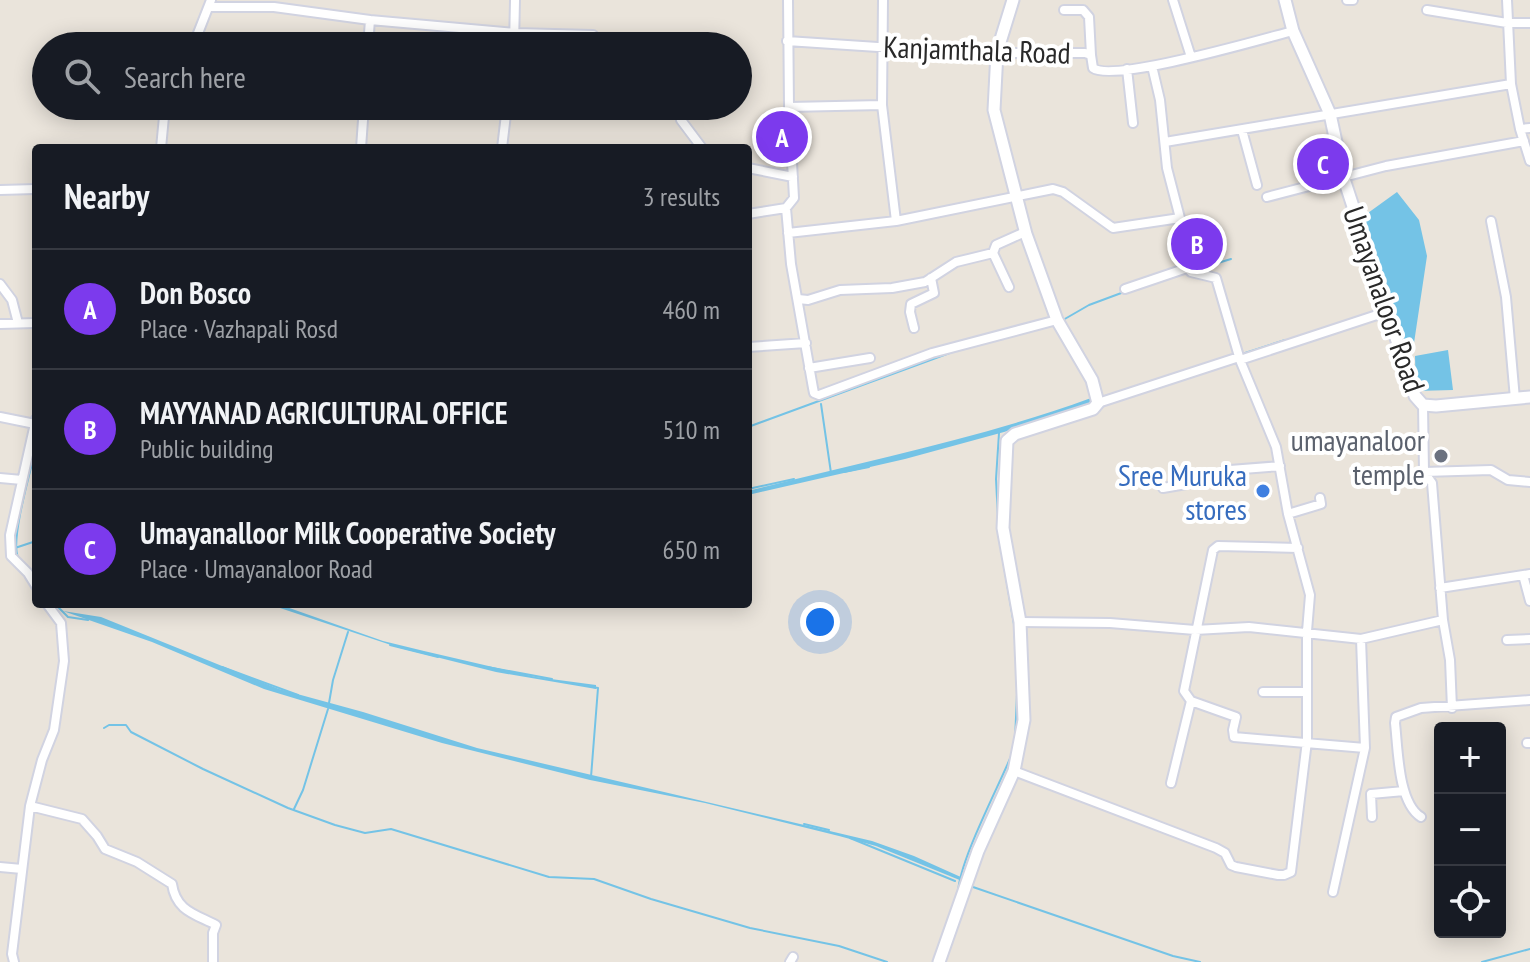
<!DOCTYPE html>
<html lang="en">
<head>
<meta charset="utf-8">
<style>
	:root { --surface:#171b24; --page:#20242c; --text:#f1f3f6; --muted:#9ea1a6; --line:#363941; --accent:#7c3aed }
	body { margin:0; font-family:"PT Sans Narrow",sans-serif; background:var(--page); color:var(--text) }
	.controls { position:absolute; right:24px; bottom:24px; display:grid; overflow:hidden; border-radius:8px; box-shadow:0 4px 20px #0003 }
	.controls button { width:72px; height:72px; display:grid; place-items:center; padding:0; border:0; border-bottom:2px solid var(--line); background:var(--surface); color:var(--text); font:40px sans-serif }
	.you { position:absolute; left:820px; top:622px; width:28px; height:28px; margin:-20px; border:6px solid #fff; border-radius:50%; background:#1a73e8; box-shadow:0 0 0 12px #1a73e833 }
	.badge { display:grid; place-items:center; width:52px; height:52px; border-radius:50%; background:var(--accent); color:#fff; font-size:26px; font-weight:700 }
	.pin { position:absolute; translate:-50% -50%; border:4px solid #fff; box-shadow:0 2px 8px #0006 }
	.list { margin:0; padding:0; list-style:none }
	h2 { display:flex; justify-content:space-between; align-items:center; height:104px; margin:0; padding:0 32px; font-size:34px }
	h2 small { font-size:26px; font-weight:400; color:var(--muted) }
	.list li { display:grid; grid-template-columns:52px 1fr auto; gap:24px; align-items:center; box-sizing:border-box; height:120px; padding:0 32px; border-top:2px solid var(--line) }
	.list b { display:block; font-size:30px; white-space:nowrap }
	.list p { margin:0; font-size:26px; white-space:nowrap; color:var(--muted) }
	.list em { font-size:26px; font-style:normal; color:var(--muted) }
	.icon { flex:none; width:44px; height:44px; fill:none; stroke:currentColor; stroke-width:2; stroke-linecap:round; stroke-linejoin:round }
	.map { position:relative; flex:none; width:1530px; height:962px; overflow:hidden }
	.search { position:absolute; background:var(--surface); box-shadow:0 4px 20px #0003; left:32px; top:32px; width:720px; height:88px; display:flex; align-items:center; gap:20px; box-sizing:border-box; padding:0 28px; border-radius:44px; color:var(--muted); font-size:30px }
	.panel { position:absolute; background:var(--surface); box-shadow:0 4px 20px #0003; left:32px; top:144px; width:720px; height:464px; border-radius:8px }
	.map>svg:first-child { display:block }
	.water { fill:#74c3e6 }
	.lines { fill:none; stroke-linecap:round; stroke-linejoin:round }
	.stream { stroke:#74c3e6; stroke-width:2 }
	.street-casing { stroke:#d1d3e1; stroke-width:12 }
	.secondary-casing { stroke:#d1d3e1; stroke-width:15 }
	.street { stroke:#fff; stroke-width:8 }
	.secondary { stroke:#fff; stroke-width:11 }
	.worship-dot { fill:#6b7280; stroke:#fff; stroke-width:3 }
	.shop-dot { fill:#3f7fe0; stroke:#fff; stroke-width:3 }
	.labels { text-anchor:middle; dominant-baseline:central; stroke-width:8; stroke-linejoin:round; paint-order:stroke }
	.street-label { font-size:30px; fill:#292929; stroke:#fff }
	.worship-label { font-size:30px; fill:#5b616d; stroke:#fff; text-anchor:end }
	.shop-label { font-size:30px; fill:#366cbe; stroke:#fff; text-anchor:end }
</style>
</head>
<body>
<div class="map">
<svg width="1530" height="962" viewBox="0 0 1530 962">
	<rect width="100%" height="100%" fill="#eae4db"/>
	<path class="water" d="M1397 192 1419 220 1427 256 1414 343 1399 339 1361 218Z
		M1448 350 1453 390 1416 391 1415 356Z
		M1091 398 1092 402 1004 432 905 459 748 495V491C863 461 979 439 1091 398Z
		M268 604H278L383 641 424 651 536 677 596 685V689L496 672 400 648Z
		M63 611 101 617 279 689 363 712 477 748 872 841 914 856 963 878 962 881 876 846 839 836 705 803 590 780 442 743 264 689 152 642Z"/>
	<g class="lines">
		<path class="stream" d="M1198 269 1231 259
			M1063 320 1089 305 1124 292
			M995 340 1047 327
			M1242 354 1285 340
			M821 404 831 473
			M748 427 955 351
			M844 472 869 467
			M748 489 794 479
			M998 518 996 479 999 433
			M999 537 1014 624 1016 657
			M12 549 36 541
			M27 566C24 563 20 561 18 557 10 540 31 469 36 448
			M55 604 68 617 88 620
			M390 645 438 657
			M222 667 298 695
			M487 667 552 679
			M329 703 333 680 348 632
			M104 728 109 725H126L131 732 203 769 288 808 335 825 365 833 391 829 549 877 594 879 651 899 750 928 839 946 887 962
			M1015 740 1017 695
			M591 777 598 688 593 687
			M294 809 303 790 328 709
			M804 824 829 830
			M850 838 955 881
			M973 887 1173 956 1200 962
			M958 893C959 861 998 788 1012 754
			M1482 962 1530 949"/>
		<defs>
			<path id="street" d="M883 0 882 105 896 221
				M1173 0 1191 57
				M1347 0H1353
				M1507 0 1511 84 1520 129
				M209 7H274L370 20
				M1064 10H1083L1089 17 1091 55
				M1427 10 1507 23H1530
				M787 41 968 53H1085L1091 55 1093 68C1113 83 1262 39 1293 31
				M170 46H193L211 0
				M368 46 370 20 516 33 593 35
				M514 46 515 0
				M1127 69 1133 123
				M789 107 882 105
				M681 120 702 148
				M1530 128 1520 129 1530 161
				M1242 130 1257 185
				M1165 142 1511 84
				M161 148 165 106
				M361 148 364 106
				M502 148 507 106
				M748 168 793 177
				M0 190 36 189
				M1267 197 1386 166 1524 141
				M786 208 791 264 813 388 814 393 819 395 932 353 1057 320
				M748 214 786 208 794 198 789 107 788 0
				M1491 221 1506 297 1515 399
				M788 233 896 221 1053 189 1063 192 1113 228 1180 218
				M993 253 1009 287
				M0 284 12 300 18 323
				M1125 289 1187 268
				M798 299 808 300 840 290 892 288 925 282 956 262 993 253 996 245 1025 232
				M0 324 36 323
				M914 328 910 312 911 304 934 293 931 278
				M748 347 806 343
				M1240 360 1386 312
				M809 368 870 358
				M1098 403 1239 357
				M1423 405 1424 472 1432 483 1443 620 1450 660 1452 708
				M0 417 35 424
				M36 419 10 535 11 556 28 573 36 586
				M1424 472 1491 470 1508 480 1530 482
				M0 478 22 480
				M1163 488 1186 484 1230 470 1280 466
				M1288 514 1321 504 1320 498
				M1298 548 1218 546 1213 550 1184 691 1191 701 1236 717 1233 730 1234 737 1365 748
				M1523 575 1530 601
				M1440 588 1530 574
				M1020 622 1110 623 1195 630 1249 627 1361 639 1443 620
				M1507 640 1530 639
				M1263 692H1306
				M1527 743H1530
				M1014 771 1216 848 1225 853 1231 865 1236 867 1278 875H1284L1291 872 1307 741V631L1310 595 1288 514 1276 447 1240 360 1216 278 1191 272 1187 268 1180 218 1167 168 1160 100 1152 66
				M1171 783 1191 701
				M30 806 82 819 97 836 105 849 137 862 172 884C176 911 195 914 216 925L213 933V962
				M1372 817 1371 794 1404 791
				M1421 817C1398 803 1398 749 1395 723L1396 717 1421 708 1530 700
				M0 867 22 869
				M1333 892 1365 748 1361 639
				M14 962 12 954 30 806 42 760 54 730 64 661 61 623 47 604
				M790 962 793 957"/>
			<path id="secondary" d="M1285 0 1293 31 1330 114 1344 179 1415 396 1423 405 1436 406 1530 397
				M939 962 978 851 1014 771 1024 720 1020 622 1003 528 1007 441 1015 434 1093 409 1098 403 1092 380 1057 320 1026 234 994 110 997 52 1013 0"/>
		</defs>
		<use href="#street" class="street-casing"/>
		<use href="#secondary" class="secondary-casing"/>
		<use href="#street" class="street"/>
		<use href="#secondary" class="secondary"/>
	</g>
	<circle class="worship-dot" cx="1441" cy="456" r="8"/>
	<circle class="shop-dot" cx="1263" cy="491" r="8"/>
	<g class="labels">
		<g class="street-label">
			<text transform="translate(977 49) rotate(2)">Kanjamthala Road</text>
			<text transform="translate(1385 299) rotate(71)">Umayanaloor Road</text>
		</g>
		<g class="worship-label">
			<text x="1425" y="439">umayanaloor<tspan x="1425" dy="34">temple</tspan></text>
		</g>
		<g class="shop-label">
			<text x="1247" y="474">Sree Muruka<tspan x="1247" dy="34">stores</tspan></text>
		</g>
	</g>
</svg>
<div class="controls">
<button>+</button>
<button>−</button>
<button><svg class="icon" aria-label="locate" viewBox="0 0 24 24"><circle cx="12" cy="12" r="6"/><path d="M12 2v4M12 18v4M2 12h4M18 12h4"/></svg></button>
</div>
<div class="you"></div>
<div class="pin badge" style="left:782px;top:137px">A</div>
<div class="pin badge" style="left:1197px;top:244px">B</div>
<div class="pin badge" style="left:1323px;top:164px">C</div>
<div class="search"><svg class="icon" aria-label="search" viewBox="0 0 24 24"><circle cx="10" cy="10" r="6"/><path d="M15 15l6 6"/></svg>Search here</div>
<section class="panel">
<h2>Nearby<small>3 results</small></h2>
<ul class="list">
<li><span class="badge">A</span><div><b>Don Bosco</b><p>Place · Vazhapali Rosd</p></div><em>460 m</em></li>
<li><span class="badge">B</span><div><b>MAYYANAD AGRICULTURAL OFFICE</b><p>Public building</p></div><em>510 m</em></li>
<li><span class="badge">C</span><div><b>Umayanalloor Milk Cooperative Society</b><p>Place · Umayanaloor Road</p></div><em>650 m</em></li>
</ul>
</section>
</div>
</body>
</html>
